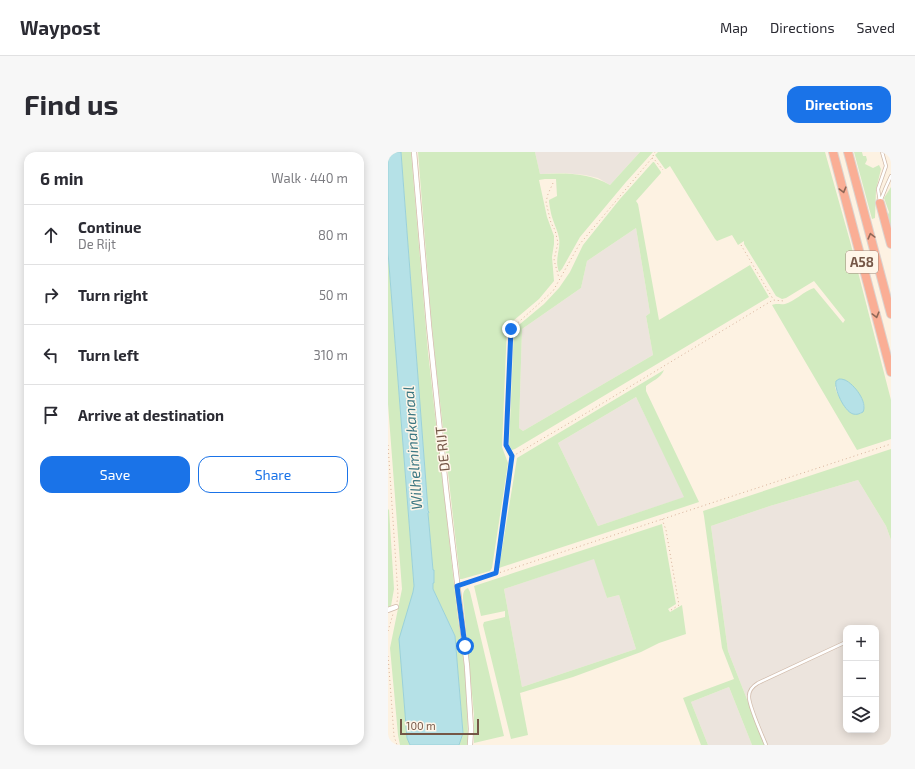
<!DOCTYPE html>
<html lang="en">
<head>
<meta charset="utf-8">
<style>
	:root { --surface:#fff; --page:#f7f7f7; --text:#2b2b33; --muted:#7c7c81; --line:#e1e1e2; --accent:#1a73e8 }
	body { margin:0; font-family:"Exo 2",sans-serif; background:var(--page); color:var(--text) }
	.controls { position:absolute; right:12px; bottom:12px; display:grid; overflow:hidden; border-radius:8px; box-shadow:0 2px 10px #0003 }
	.controls button { width:36px; height:36px; display:grid; place-items:center; padding:0; border:0; border-bottom:1px solid var(--line); background:var(--surface); color:var(--text); font:20px sans-serif }
	.scale { position:absolute; left:12px; bottom:10px; width:79px; box-sizing:border-box; padding-left:4px; border:2px solid #755747; border-top:0; font-size:11px; line-height:14px; white-space:nowrap; color:#755747; -webkit-text-stroke:3px #fff6e9; paint-order:stroke }
	.stop { position:absolute; width:12px; height:12px; margin:-9px; border:3px solid #1a73e8; border-radius:50%; background:#fff }
	.stop.end { background:#1a73e8; border-color:#fff; box-shadow:0 1px 4px #0008 }
	.list { margin:0; padding:0; list-style:none }
	h2 { display:flex; justify-content:space-between; align-items:center; height:52px; margin:0; padding:0 16px; font-size:17px }
	h2 small { font-size:13px; font-weight:400; color:var(--muted) }
	.list li { display:grid; grid-template-columns:26px 1fr auto; gap:12px; align-items:center; box-sizing:border-box; height:60px; padding:0 16px; border-top:1px solid var(--line) }
	.list b { display:block; font-size:15px; white-space:nowrap }
	.list p { margin:0; font-size:13px; white-space:nowrap; color:var(--muted) }
	.list em { font-size:13px; font-style:normal; color:var(--muted) }
	.actions { display:flex; gap:8px; padding:12px 16px }
	.actions a { flex:1; padding:9px 0; border:1px solid var(--accent); border-radius:12px; text-align:center; font-size:14px; color:var(--accent) }
	.actions .main { background:var(--accent); color:#fff }
	.icon { flex:none; width:22px; height:22px; fill:none; stroke:currentColor; stroke-width:2; stroke-linecap:round; stroke-linejoin:round }
	.map { position:relative; flex:none; width:503px; height:593px; overflow:hidden; border-radius:12px }
	header { display:flex; align-items:center; gap:24px; box-sizing:border-box; height:56px; padding:0 20px; background:var(--surface); border-bottom:1px solid var(--line) }
	header strong { font-size:19px }
	nav { display:flex; gap:22px; margin-inline-start:auto; font-size:14px }
	.intro { display:flex; align-items:center; justify-content:space-between; box-sizing:border-box; height:96px; padding:0 24px }
	h1 { margin:0; font-size:28px }
	.button { padding:10px 18px; border-radius:12px; background:var(--accent); color:#fff; font-size:14px; font-weight:700 }
	main { display:flex; gap:24px; padding:0 24px }
	aside { flex:1; background:var(--surface); border-radius:12px; box-shadow:0 2px 10px #0003 }
	.map>svg:first-child { display:block }
	.industrial { fill:#ece4dd; fill-rule:evenodd }
	.green { fill:#d2ebc0; fill-rule:evenodd }
	.water { fill:#b5e1e7; stroke:#9bd1d9 }
	.lines { fill:none; stroke-linecap:round; stroke-linejoin:round }
	.lane-casing { stroke:#d1bbab; stroke-width:4 }
	.street-casing { stroke:#d1bbab; stroke-width:6 }
	.highway-casing { stroke:#dbd3cf; stroke-width:10 }
	.path { stroke:#d8b29b; stroke-width:1; stroke-dasharray:1 3; stroke-linecap:butt }
	.lane { stroke:#fff; stroke-width:2.5 }
	.street { stroke:#fff; stroke-width:4.5 }
	.highway { stroke:#faae95; stroke-width:8 }
	.oneway { stroke:#906857 }
	.route { stroke:#1a73e8; stroke-width:5 }
	.labels { text-anchor:middle; dominant-baseline:central; stroke-width:3; stroke-linejoin:round; paint-order:stroke }
	.shield { fill:#fff6e9; stroke:#9e8778; stroke-width:1 }
	.shield-label { font-size:13px; font-weight:bold; fill:#755747 }
	.street-label { font-size:14px; fill:#755747; stroke:#fff6e9 }
	.water-label { font-size:15px; font-style:italic; fill:#3d7883; stroke:#fff6e9 }
</style>
</head>
<body>
<header>
<strong>Waypost</strong>
<nav><a>Map</a><a>Directions</a><a>Saved</a></nav>
</header>
<div class="intro"><h1>Find us</h1><a class="button">Directions</a></div>
<main>
<aside>
<h2>6 min<small>Walk · 440 m</small></h2>
<ul class="list">
<li><svg class="icon" aria-label="ahead" viewBox="0 0 24 24"><path d="M12 20V5M6 11l6-6 6 6"/></svg><div><b>Continue</b><p>De Rijt</p></div><em>80 m</em></li>
<li><svg class="icon" aria-label="right" viewBox="0 0 24 24"><path d="M7 20v-9h11M14 6l5 5-5 5"/></svg><div><b>Turn right</b></div><em>50 m</em></li>
<li><svg class="icon" aria-label="left" viewBox="0 0 24 24"><path d="M17 20v-9H6M10 6l-5 5 5 5"/></svg><div><b>Turn left</b></div><em>310 m</em></li>
<li><svg class="icon" aria-label="arrive" viewBox="0 0 24 24"><path d="M6 21V4h12l-3 4 3 4H6"/></svg><div><b>Arrive at destination</b></div></li>
</ul>
<div class="actions"><a class="main">Save</a><a>Share</a></div>
</aside>
<div class="map">
<svg width="503" height="593" viewBox="0 0 503 593">
	<rect width="100%" height="100%" fill="#fdf2e2"/>
	<path class="industrial" d="M147 0H252L222 33 210 26 197 23 176 21 152 22Z
		M248 76 262 161 258 164 265 203 135 279 131 276 134 177 193 136 199 109Z
		M248 245 297 345 210 374 170 291Z
		M470 328 498 374 503 388V593H377L340 499 323 374 382 354ZM458 476H488V578H458Z
		M207 406 219 446 231 443 248 497 134 535 116 437Z
		M341 535 364 593H320L303 550Z"/>
	<path class="green" d="M13 0H23L40 200 70 467C77 508 80 551 80 593H71L75 581 67 484 45 437V419L40 362H41V358H40Z
		M30 0H147L152 22C176 21 200 20 222 33L252 0H265L238 30 192 85 174 117 171 120C166 107 173 98 171 86 170 80 167 74 165 68 163 63 162 56 161 50V48L169 44 168 27H157L151 28 159 65 166 84V92L164 105 166 129 151 147 119 174 114 295 120 311 104 416 102 419 74 427H72L48 214 43 164Z
		M270 0H437L462 89 503 248V287L469 298 384 153C389 151 392 153 397 152 406 150 416 139 426 136L455 171 457 168 426 129 398 146 394 147 388 144 356 92V89L350 93 344 83 329 89 327 87 282 14 278 17H277L267 3ZM457 228C465 233 485 254 472 262L458 257 449 241 447 235Z
		M466 0H474L475 4H478L479 8 477 12 485 16 491 13 493 17 488 38 487 66 484 67Z
		M265 10H266L273 20V21L248 49 250 52 271 168 362 113 381 145 127 297 124 298 121 293 126 177 156 152 171 136 182 120 195 93 232 47ZM248 76 262 161 258 164 265 203 135 279 131 276 134 177 193 136 199 109Z
		M503 35V73L495 75 501 60 496 46Z
		M0 100 26 434 15 536 19 585 22 593H12L10 583 2 496 14 437 0 252Z
		M276 218C273 226 264 229 258 234V239L311 350 111 416 129 306ZM248 245 296 345 210 374 170 291Z
		M503 297V388L498 374 470 328 382 354 323 374 340 499 377 593H364L341 535 303 550 320 593H313L295 546 346 527 334 496 316 364 315 359Z
		M1 357 6 437 3 454 0 455V358Z
		M274 372 288 452 280 457 282 460 294 453 298 482 271 491 253 500 185 525 132 541 140 583 123 587 95 473 96 470 117 465V459L93 464 86 434ZM206 407 219 446 231 443 248 497 134 535 116 437Z
		M80 436 82 440 116 584 86 591V563L75 447C75 442 75 438 80 436Z"/>
	<path class="water" d="M0 0H13L40 358 41 361H40L45 418H46V431H45V437L67 484 75 581 71 593H22L19 586 11 487 25 440 26 434 0 100Z
		M451 227C453 227 454 227 457 228 466 232 480 250 475 260 471 262 469 263 465 262 456 259 446 237 448 229Z"/>
	<g class="lines">
		<defs>
			<path id="lane" d="M492 50 490 37 498 14 494 0
				M492 50 498 35 503 24
				M378 593C374 583 360 552 361 544 361 538 365 534 370 531L458 490"/>
			<path id="street" d="M26 0 41 174 58 337 79 514 83 577 82 593
				M0 458 8 455"/>
			<path id="highway" d="M445 0 503 220
				M460 0 503 162
				M492 51 503 92"/>
		</defs>
		<use href="#lane" class="lane-casing"/>
		<use href="#street" class="street-casing"/>
		<use href="#highway" class="highway-casing"/>
		<path class="path" d="M264 6 266 7 275 18
			M165 31 160 42 158 50 163 71 167 78 170 91 166 108 171 126
			M353 93 385 147
			M0 293 10 443 9 450
			M125 304 200 260 385 148 396 149
			M274 367 278 378 291 453 283 458
			M108 421 124 304 118 293 123 177 165 139 191 93 264 6 267 0
			M74 433 503 292
			M0 479 5 462
			M0 504 6 584 9 593"/>
		<use href="#lane" class="lane"/>
		<use href="#street" class="street"/>
		<use href="#highway" class="highway"/>
	</g>
	<defs><path id="oneway-chevron" d="M-2-3.5L2.5 0L-2 3.5" fill="none" stroke-width="1.6" stroke-linecap="round" stroke-linejoin="round"/></defs>
	<g class="oneway">
		<use href="#oneway-chevron" transform="translate(455 38) rotate(75)"/>
		<use href="#oneway-chevron" transform="translate(483 84) rotate(-105)"/>
		<use href="#oneway-chevron" transform="translate(488 163) rotate(75)"/>
	</g>
	<g class="lines">
		<path class="route" d="M77 494 69 434 108 421 124 304 118 293 123 177"/>
	</g>
	<g class="labels">
		<rect class="shield" x="458" y="99" width="32" height="22" rx="3"/>
		<g class="shield-label">
			<text x="474" y="110">A58</text>
		</g>
		<g class="street-label">
			<text transform="translate(54 297) rotate(-96)">DE RIJT</text>
		</g>
		<g class="water-label">
			<text transform="translate(24 296) rotate(-94)">Wilhelminakanaal</text>
		</g>
	</g>
</svg>
<div class="controls">
<button>+</button>
<button>−</button>
<button><svg class="icon" aria-label="layers" viewBox="0 0 24 24"><path d="M12 4l9 5-9 5-9-5zM3 14l9 5 9-5"/></svg></button>
</div>
<div class="scale">100 m</div>
<div class="stop" style="left:77px;top:494px"></div>
<div class="stop end" style="left:123px;top:177px"></div>
</div>
</main>
</body>
</html>
